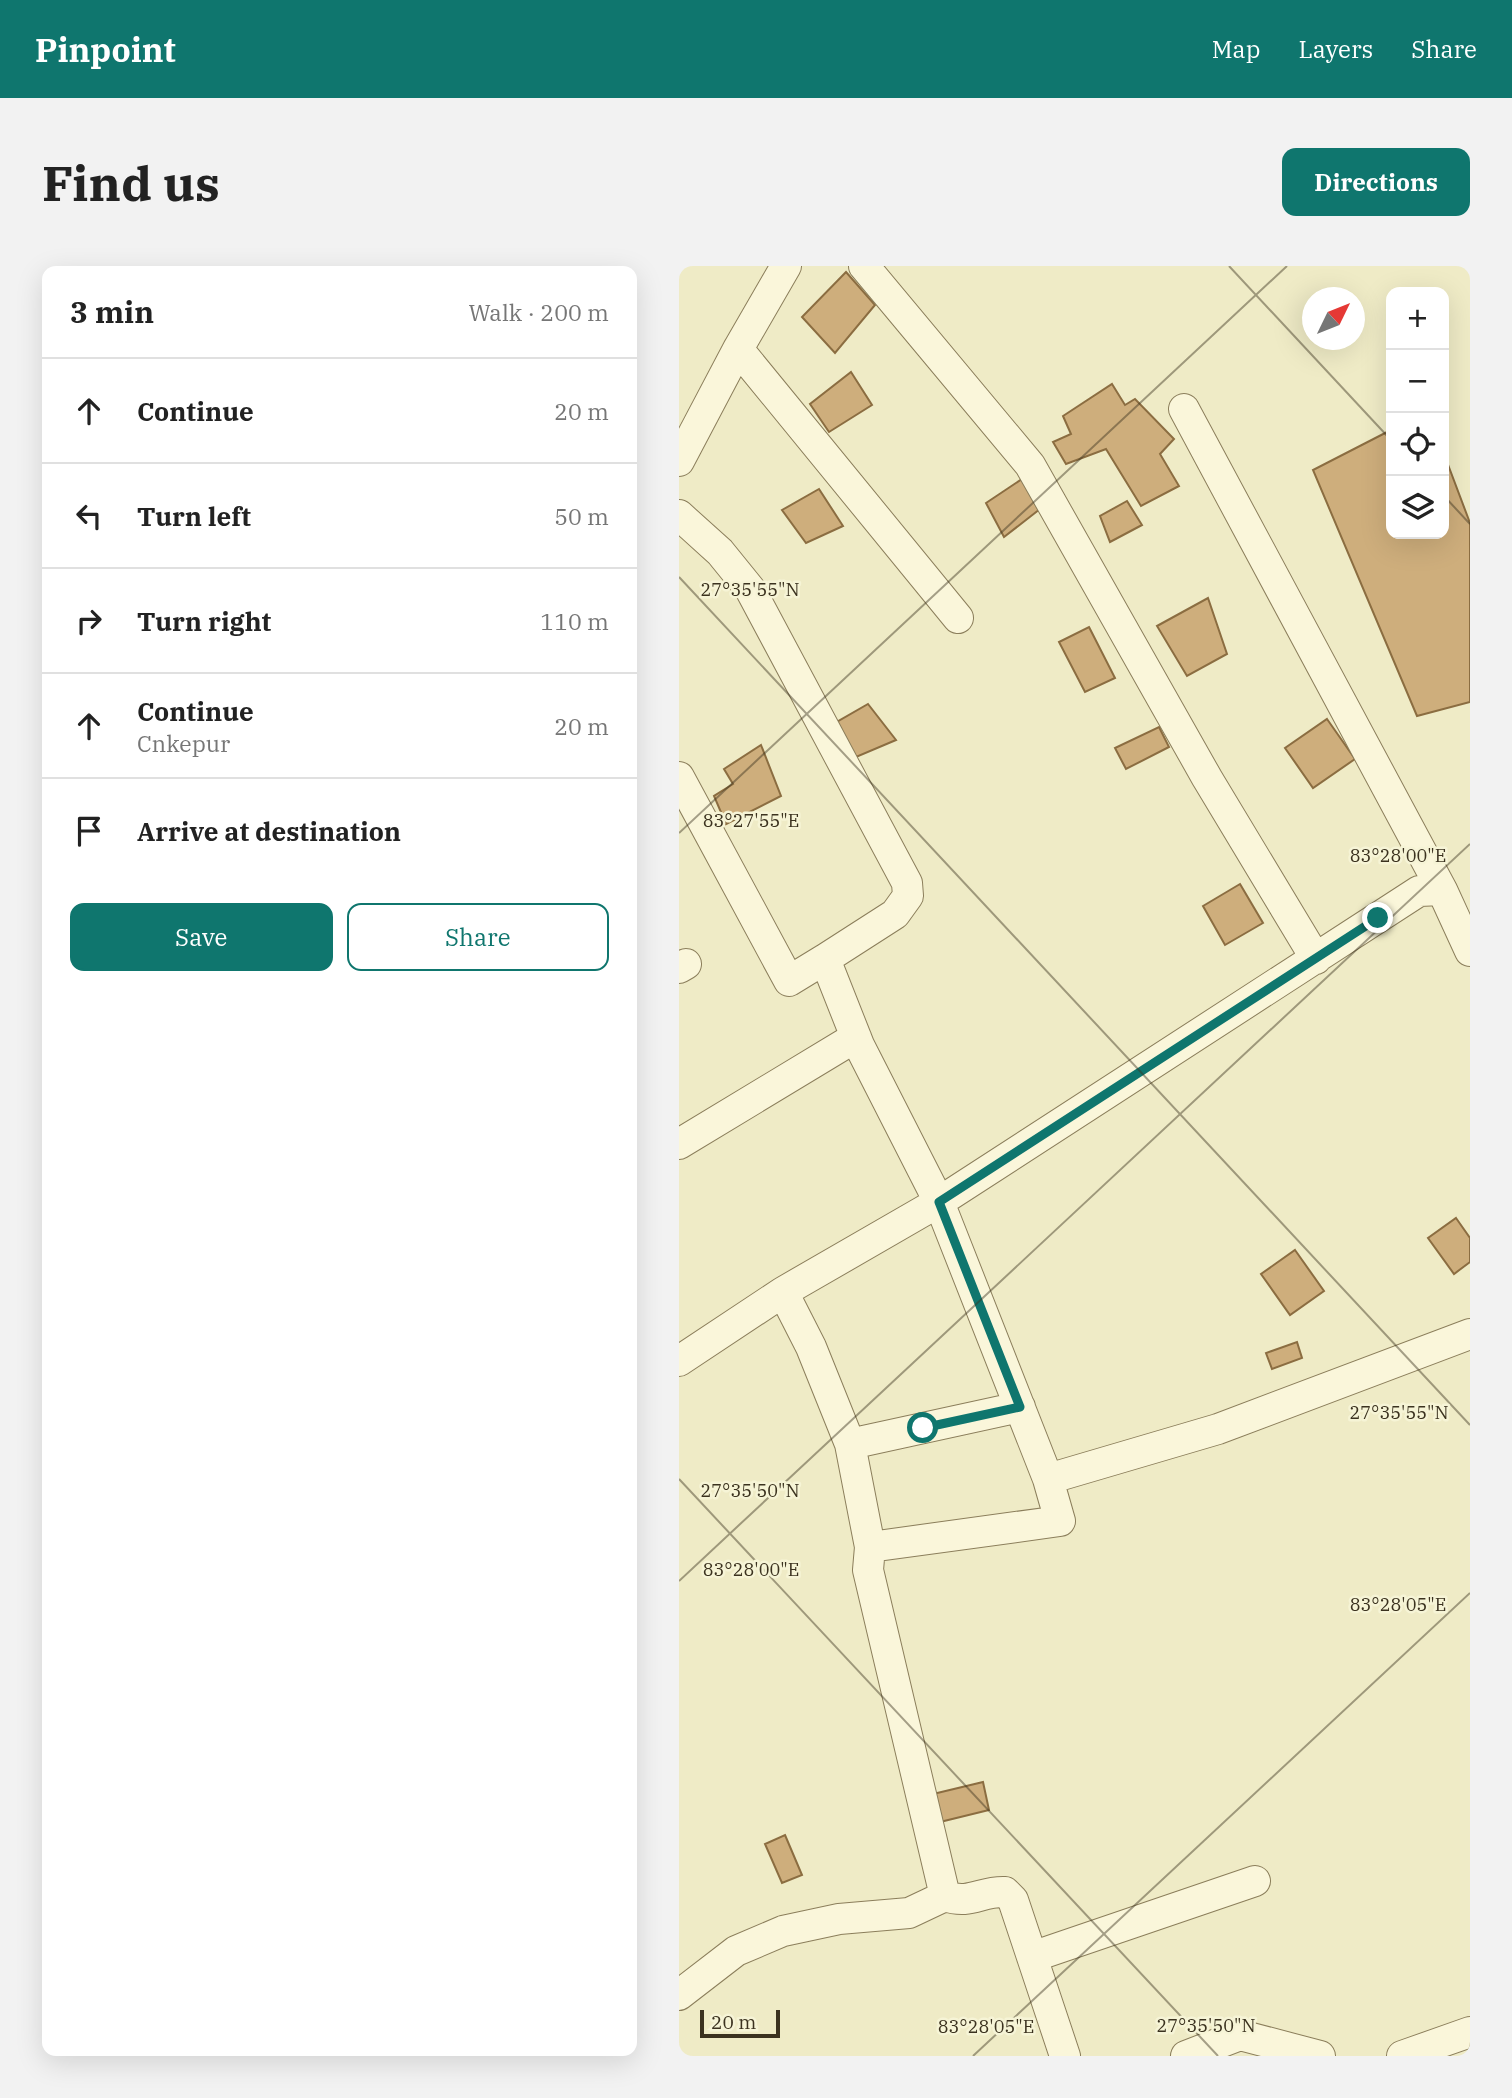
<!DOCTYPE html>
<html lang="en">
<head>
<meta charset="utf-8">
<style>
	:root { --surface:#fff; --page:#f2f2f2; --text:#222; --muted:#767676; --line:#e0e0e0; --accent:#0f766e }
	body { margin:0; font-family:"IBM Plex Serif",serif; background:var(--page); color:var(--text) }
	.controls { position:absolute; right:21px; top:21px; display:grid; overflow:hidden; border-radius:14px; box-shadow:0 7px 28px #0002 }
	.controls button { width:63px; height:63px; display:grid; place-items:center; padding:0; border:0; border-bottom:2px solid var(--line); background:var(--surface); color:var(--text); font:35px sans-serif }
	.compass { position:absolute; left:623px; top:21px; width:63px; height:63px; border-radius:50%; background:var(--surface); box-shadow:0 7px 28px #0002; rotate:47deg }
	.scale { position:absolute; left:21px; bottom:18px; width:80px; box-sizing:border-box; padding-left:7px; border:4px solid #3b321f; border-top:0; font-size:19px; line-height:24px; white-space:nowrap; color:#3b321f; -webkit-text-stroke:5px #f6f4d6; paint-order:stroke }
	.stop { position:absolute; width:21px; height:21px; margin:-16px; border:5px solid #0f766e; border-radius:50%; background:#fff }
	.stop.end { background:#0f766e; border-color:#fff; box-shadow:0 2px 7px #0008 }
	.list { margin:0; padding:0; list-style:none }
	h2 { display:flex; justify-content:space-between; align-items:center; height:91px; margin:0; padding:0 28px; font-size:30px }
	h2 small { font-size:23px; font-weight:400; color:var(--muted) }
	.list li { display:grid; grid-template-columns:46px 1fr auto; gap:21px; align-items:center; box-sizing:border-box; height:105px; padding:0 28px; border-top:2px solid var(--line) }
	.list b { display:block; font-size:26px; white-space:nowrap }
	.list p { margin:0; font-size:23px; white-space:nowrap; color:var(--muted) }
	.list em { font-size:23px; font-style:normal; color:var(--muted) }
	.actions { display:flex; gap:14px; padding:21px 28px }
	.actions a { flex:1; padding:16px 0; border:2px solid var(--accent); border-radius:14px; text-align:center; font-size:24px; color:var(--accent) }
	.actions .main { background:var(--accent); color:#fff }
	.icon { flex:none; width:38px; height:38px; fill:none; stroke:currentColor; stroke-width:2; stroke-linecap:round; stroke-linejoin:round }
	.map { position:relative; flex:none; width:791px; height:1790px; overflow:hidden; border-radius:14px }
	header { display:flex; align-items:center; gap:42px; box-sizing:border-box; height:98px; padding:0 35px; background:var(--accent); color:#fff }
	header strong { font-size:33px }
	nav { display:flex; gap:38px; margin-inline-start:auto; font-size:24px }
	.intro { display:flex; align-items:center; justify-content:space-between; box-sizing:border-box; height:168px; padding:0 42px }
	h1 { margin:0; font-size:49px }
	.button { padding:18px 32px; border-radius:14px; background:var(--accent); color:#fff; font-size:24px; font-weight:700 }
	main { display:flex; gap:42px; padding:0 42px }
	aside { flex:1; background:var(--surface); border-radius:14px; box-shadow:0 7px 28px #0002 }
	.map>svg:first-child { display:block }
	.building { fill:#ceae7c; stroke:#8b6d41; stroke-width:2 }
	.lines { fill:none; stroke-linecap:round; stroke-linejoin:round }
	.street-casing { stroke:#8b7e5b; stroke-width:32 }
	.street { stroke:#faf6da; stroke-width:30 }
	.route { stroke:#0f766e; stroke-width:9 }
	.ticks { fill:none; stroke:#3b321f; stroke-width:2; stroke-opacity:0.45 }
	.ticks-label { font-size:18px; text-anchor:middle; fill:#3b321f; stroke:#f6f4d6; stroke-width:5; stroke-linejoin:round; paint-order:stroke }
</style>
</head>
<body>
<header>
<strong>Pinpoint</strong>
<nav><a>Map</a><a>Layers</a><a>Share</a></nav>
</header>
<div class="intro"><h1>Find us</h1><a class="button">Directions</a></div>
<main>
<aside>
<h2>3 min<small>Walk · 200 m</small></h2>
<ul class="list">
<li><svg class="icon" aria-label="ahead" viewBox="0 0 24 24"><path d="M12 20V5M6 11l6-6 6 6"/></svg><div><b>Continue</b></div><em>20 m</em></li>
<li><svg class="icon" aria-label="left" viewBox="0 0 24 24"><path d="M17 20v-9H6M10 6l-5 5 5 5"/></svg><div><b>Turn left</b></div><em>50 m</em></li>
<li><svg class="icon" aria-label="right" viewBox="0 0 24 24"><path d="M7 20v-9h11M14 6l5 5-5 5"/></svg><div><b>Turn right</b></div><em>110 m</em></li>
<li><svg class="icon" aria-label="ahead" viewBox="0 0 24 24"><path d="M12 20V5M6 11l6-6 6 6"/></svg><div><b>Continue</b><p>Cnkepur</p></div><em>20 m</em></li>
<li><svg class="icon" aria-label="arrive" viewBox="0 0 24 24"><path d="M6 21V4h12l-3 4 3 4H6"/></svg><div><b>Arrive at destination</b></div></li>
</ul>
<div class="actions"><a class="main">Save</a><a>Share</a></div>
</aside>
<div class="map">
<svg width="791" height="1790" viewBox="0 0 791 1790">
	<rect width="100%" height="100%" fill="#efebc6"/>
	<path class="building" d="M167 6 196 39 156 87 123 51Z
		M172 106 193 139 150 166 131 138Z
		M433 118 446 139 456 133 495 173 481 188 500 220 462 240 427 183 387 198 374 176 392 168 384 150Z
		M712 164V268H765V188L791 257V436L738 450 634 204Z
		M346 211 361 243 325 271 307 237Z
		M140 223 164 260 127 277 103 244Z
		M448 235 463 259 431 276 421 250Z
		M529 332 548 388 508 410 478 360Z
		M410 361 436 412 406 426 380 376Z
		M189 438 217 474 170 494 156 457Z
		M648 453 676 493 634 522 606 482Z
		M480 461 490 481 447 503 436 482Z
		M82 479 102 530 47 558 35 530 54 518 45 503Z
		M561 618 584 657 546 679 524 640Z
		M777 952 791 972V996L775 1008 749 972Z
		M616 984 645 1025 611 1049 582 1008Z
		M618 1076 623 1092 593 1103 587 1087Z
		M304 1516 310 1544 261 1556 254 1528Z
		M106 1569 123 1609 103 1617 86 1578Z"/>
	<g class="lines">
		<defs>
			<path id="street" d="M185 0 351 199 528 512 637 693
				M59 83 279 352
				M505 143 763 624
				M0 195 59 83 107 0
				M0 249 41 286 71 323 228 617 229 630 216 648 146 693 180 779 260 936 369 1213 539 1163 791 1068
				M0 511 110 715 146 693
				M0 702 7 698
				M0 878 177 771
				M0 1095 104 1026
				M171 1178 341 1141
				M191 1281 381 1255 369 1213
				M353 1691 576 1615
				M0 1729 57 1685 104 1665 160 1653 230 1647 266 1630
				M386 1790 334 1634 326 1626C301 1625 292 1639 266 1630L189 1304 191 1281 171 1178 132 1081 104 1026 260 936 740 625 763 624 791 685
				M507 1790 561 1769 641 1790
				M723 1790 791 1766"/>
		</defs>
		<use href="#street" class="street-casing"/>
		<use href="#street" class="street"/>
	</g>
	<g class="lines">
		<path class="route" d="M244 1162 341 1141 260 936 699 652"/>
	</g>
	<path class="ticks" d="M550 0 712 174M765 230 791 258M0 311 791 1159M0 567 608 0M0 1213 539 1790M0 1315 791 578M294 1790 791 1327"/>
	<g class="ticks-label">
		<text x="71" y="330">27°35'55"N</text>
		<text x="72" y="561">83°27'55"E</text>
		<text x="719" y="596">83°28'00"E</text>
		<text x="720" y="1153">27°35'55"N</text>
		<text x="71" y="1231">27°35'50"N</text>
		<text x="72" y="1310">83°28'00"E</text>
		<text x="719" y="1345">83°28'05"E</text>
		<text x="527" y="1766">27°35'50"N</text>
		<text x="307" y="1767">83°28'05"E</text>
	</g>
</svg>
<div class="controls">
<button>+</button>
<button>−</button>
<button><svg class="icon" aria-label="locate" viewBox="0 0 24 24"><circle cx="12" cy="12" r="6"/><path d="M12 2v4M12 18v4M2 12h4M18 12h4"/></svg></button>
<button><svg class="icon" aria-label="layers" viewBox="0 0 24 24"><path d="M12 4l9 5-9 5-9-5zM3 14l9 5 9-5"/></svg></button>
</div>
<svg class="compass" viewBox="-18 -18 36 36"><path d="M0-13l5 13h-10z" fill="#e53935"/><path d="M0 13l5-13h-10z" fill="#767676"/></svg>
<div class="scale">20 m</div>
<div class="stop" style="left:244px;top:1162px"></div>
<div class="stop end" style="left:699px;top:652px"></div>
</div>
</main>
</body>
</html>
